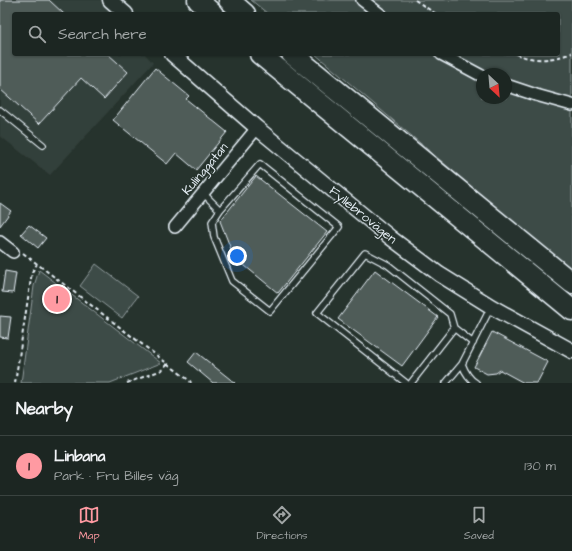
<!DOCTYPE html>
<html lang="en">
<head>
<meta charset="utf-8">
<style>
	:root { --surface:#1c2622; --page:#29322f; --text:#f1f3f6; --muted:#a0a5a5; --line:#3a4340; --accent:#ff9aa2 }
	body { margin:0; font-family:"Architects Daughter",sans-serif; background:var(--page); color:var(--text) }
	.compass { position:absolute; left:476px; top:68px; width:36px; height:36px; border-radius:50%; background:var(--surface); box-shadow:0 1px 3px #0004; rotate:154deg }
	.you { position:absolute; left:237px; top:256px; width:14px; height:14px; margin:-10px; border:3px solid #fff; border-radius:50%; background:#1a73e8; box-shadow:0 0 0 6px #1a73e833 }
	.badge { display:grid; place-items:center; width:26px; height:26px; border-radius:50%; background:var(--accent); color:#111; font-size:13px; font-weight:700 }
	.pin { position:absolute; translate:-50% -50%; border:2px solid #fff; box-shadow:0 1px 4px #0006 }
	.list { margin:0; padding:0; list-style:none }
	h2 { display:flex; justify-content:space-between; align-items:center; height:52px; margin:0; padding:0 16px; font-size:17px }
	h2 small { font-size:13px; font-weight:400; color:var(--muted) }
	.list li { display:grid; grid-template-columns:26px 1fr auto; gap:12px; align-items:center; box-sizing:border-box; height:60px; padding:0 16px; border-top:1px solid var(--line) }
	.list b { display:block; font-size:15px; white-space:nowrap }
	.list p { margin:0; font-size:13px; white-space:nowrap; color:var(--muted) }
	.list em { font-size:13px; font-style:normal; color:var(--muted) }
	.icon { flex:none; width:22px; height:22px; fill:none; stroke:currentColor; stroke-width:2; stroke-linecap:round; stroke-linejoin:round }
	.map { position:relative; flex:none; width:572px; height:383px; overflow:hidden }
	.search { position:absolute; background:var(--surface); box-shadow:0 1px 3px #0004; left:12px; right:12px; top:12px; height:44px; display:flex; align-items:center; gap:10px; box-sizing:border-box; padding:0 14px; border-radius:4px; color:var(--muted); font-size:15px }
	.sheet { height:112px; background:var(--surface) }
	nav { display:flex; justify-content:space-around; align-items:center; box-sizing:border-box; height:56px; border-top:1px solid var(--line); background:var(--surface); font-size:11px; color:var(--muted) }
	nav a { display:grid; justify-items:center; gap:2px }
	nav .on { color:var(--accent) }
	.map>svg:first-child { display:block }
	.built { fill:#333f3a }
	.green { fill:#3e4b47; stroke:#939ea0; fill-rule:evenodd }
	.building { fill:#505c59; stroke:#e8f1f8 }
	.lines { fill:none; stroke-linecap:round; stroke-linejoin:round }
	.service-casing { stroke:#e8f1f8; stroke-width:8 }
	.minor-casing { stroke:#e8f1f8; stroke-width:14 }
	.tertiary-casing { stroke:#e8f1f8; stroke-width:17 }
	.motorway-casing { stroke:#e8f1f8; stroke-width:23 }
	.path { stroke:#e8f1f8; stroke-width:2; stroke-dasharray:4 3; stroke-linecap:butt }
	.service { stroke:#26332d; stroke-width:5.5 }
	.minor { stroke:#26332d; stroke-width:11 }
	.tertiary { stroke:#26332d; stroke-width:14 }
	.motorway { stroke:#26332d; stroke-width:20 }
	.labels { text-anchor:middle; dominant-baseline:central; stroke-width:3; stroke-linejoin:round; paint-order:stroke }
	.street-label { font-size:13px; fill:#e8f1f8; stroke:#26332d }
</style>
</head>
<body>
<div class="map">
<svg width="572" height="383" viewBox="0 0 572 383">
	<rect width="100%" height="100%" fill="#26332d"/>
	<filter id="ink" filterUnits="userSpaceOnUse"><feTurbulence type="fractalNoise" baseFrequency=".025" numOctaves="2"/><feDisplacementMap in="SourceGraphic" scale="8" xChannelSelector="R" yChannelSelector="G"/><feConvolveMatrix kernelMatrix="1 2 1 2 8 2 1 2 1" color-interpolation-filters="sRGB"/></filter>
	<g filter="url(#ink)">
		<path class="built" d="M0 0H101L113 14H14V54H145L153 63 50 175 0 136Z"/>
		<path class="green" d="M251 0H572V272L315 54H558V14H268ZM482 74H506V98H482Z
			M96 264 138 296 122 318 80 286Z
			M39 270 161 363 110 383H21L34 286Z"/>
		<path class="building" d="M0 0H49L64 14H14V54H108L128 72 104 99 81 78 39 124 0 89Z
			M155 68 189 96 186 99 227 132 196 170 176 153 167 164 113 120Z
			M256 176 327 232 278 293 234 257 220 221Z
			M0 203 11 211 0 226Z
			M29 225 46 238 38 248 21 234Z
			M375 270 438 317 402 366 338 319Z
			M5 271 16 273 13 293 2 292Z
			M0 316 11 317 8 338 0 337Z
			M492 332 548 362 537 383H524L500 370 496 373 487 374 474 367Z
			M196 352 235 383H213L188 362Z"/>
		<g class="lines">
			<defs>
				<path id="service" d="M0 110 43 145
					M203 193 220 210 212 222 214 237 232 281 270 311 339 227 260 164 220 210
					M406 383 317 313 365 253 388 265 450 314 454 328 473 343
					M411 383 454 328
					M446 383 462 364
					M476 383C469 379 465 372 462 364L491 307"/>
				<path id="minor" d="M362 0 380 14
					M441 54 482 76
					M506 85 536 95 572 105
					M175 227 257 128
					M0 242 13 252"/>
				<path id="tertiary" d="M110 0 126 14
					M172 54 257 128 391 238 439 274 492 307 572 351"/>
				<path id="motorway" d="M198 0 213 14
					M229 0 245 14
					M260 54 572 310
					M292 54 572 283"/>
			</defs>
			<use href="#service" class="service-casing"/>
			<use href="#minor" class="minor-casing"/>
			<use href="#tertiary" class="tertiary-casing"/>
			<use href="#motorway" class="motorway-casing"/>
			<path class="path" d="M415 0 436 14
				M516 54C535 62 553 60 572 53
				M23 253 190 381 191 383
				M15 383 32 272 37 264
				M127 383 162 370 167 364"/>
			<use href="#service" class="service"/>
			<use href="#minor" class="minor"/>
			<use href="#tertiary" class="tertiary"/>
			<use href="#motorway" class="motorway"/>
		</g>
	</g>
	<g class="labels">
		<g class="street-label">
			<text transform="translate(205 169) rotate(-50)">Kulinggatan</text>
			<text transform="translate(363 215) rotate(39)">Fyllebrovägen</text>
		</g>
	</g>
</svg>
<svg class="compass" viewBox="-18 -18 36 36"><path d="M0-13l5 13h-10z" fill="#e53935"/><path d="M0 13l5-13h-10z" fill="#a0a5a5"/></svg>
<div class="you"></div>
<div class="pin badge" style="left:57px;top:299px">1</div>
<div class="search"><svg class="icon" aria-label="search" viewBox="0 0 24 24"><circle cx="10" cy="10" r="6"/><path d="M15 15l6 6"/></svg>Search here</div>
</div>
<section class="sheet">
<h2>Nearby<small></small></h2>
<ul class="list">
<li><span class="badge">1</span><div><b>Linbana</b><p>Park · Fru Billes väg</p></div><em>130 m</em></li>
</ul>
</section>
<nav>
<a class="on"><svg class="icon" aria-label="map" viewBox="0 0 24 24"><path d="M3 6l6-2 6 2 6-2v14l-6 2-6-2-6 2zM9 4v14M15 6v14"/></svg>Map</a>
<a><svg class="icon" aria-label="directions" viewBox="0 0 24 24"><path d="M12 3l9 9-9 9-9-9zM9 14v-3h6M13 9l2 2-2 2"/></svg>Directions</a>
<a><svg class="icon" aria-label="saved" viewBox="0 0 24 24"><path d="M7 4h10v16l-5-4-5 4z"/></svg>Saved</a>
</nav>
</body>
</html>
